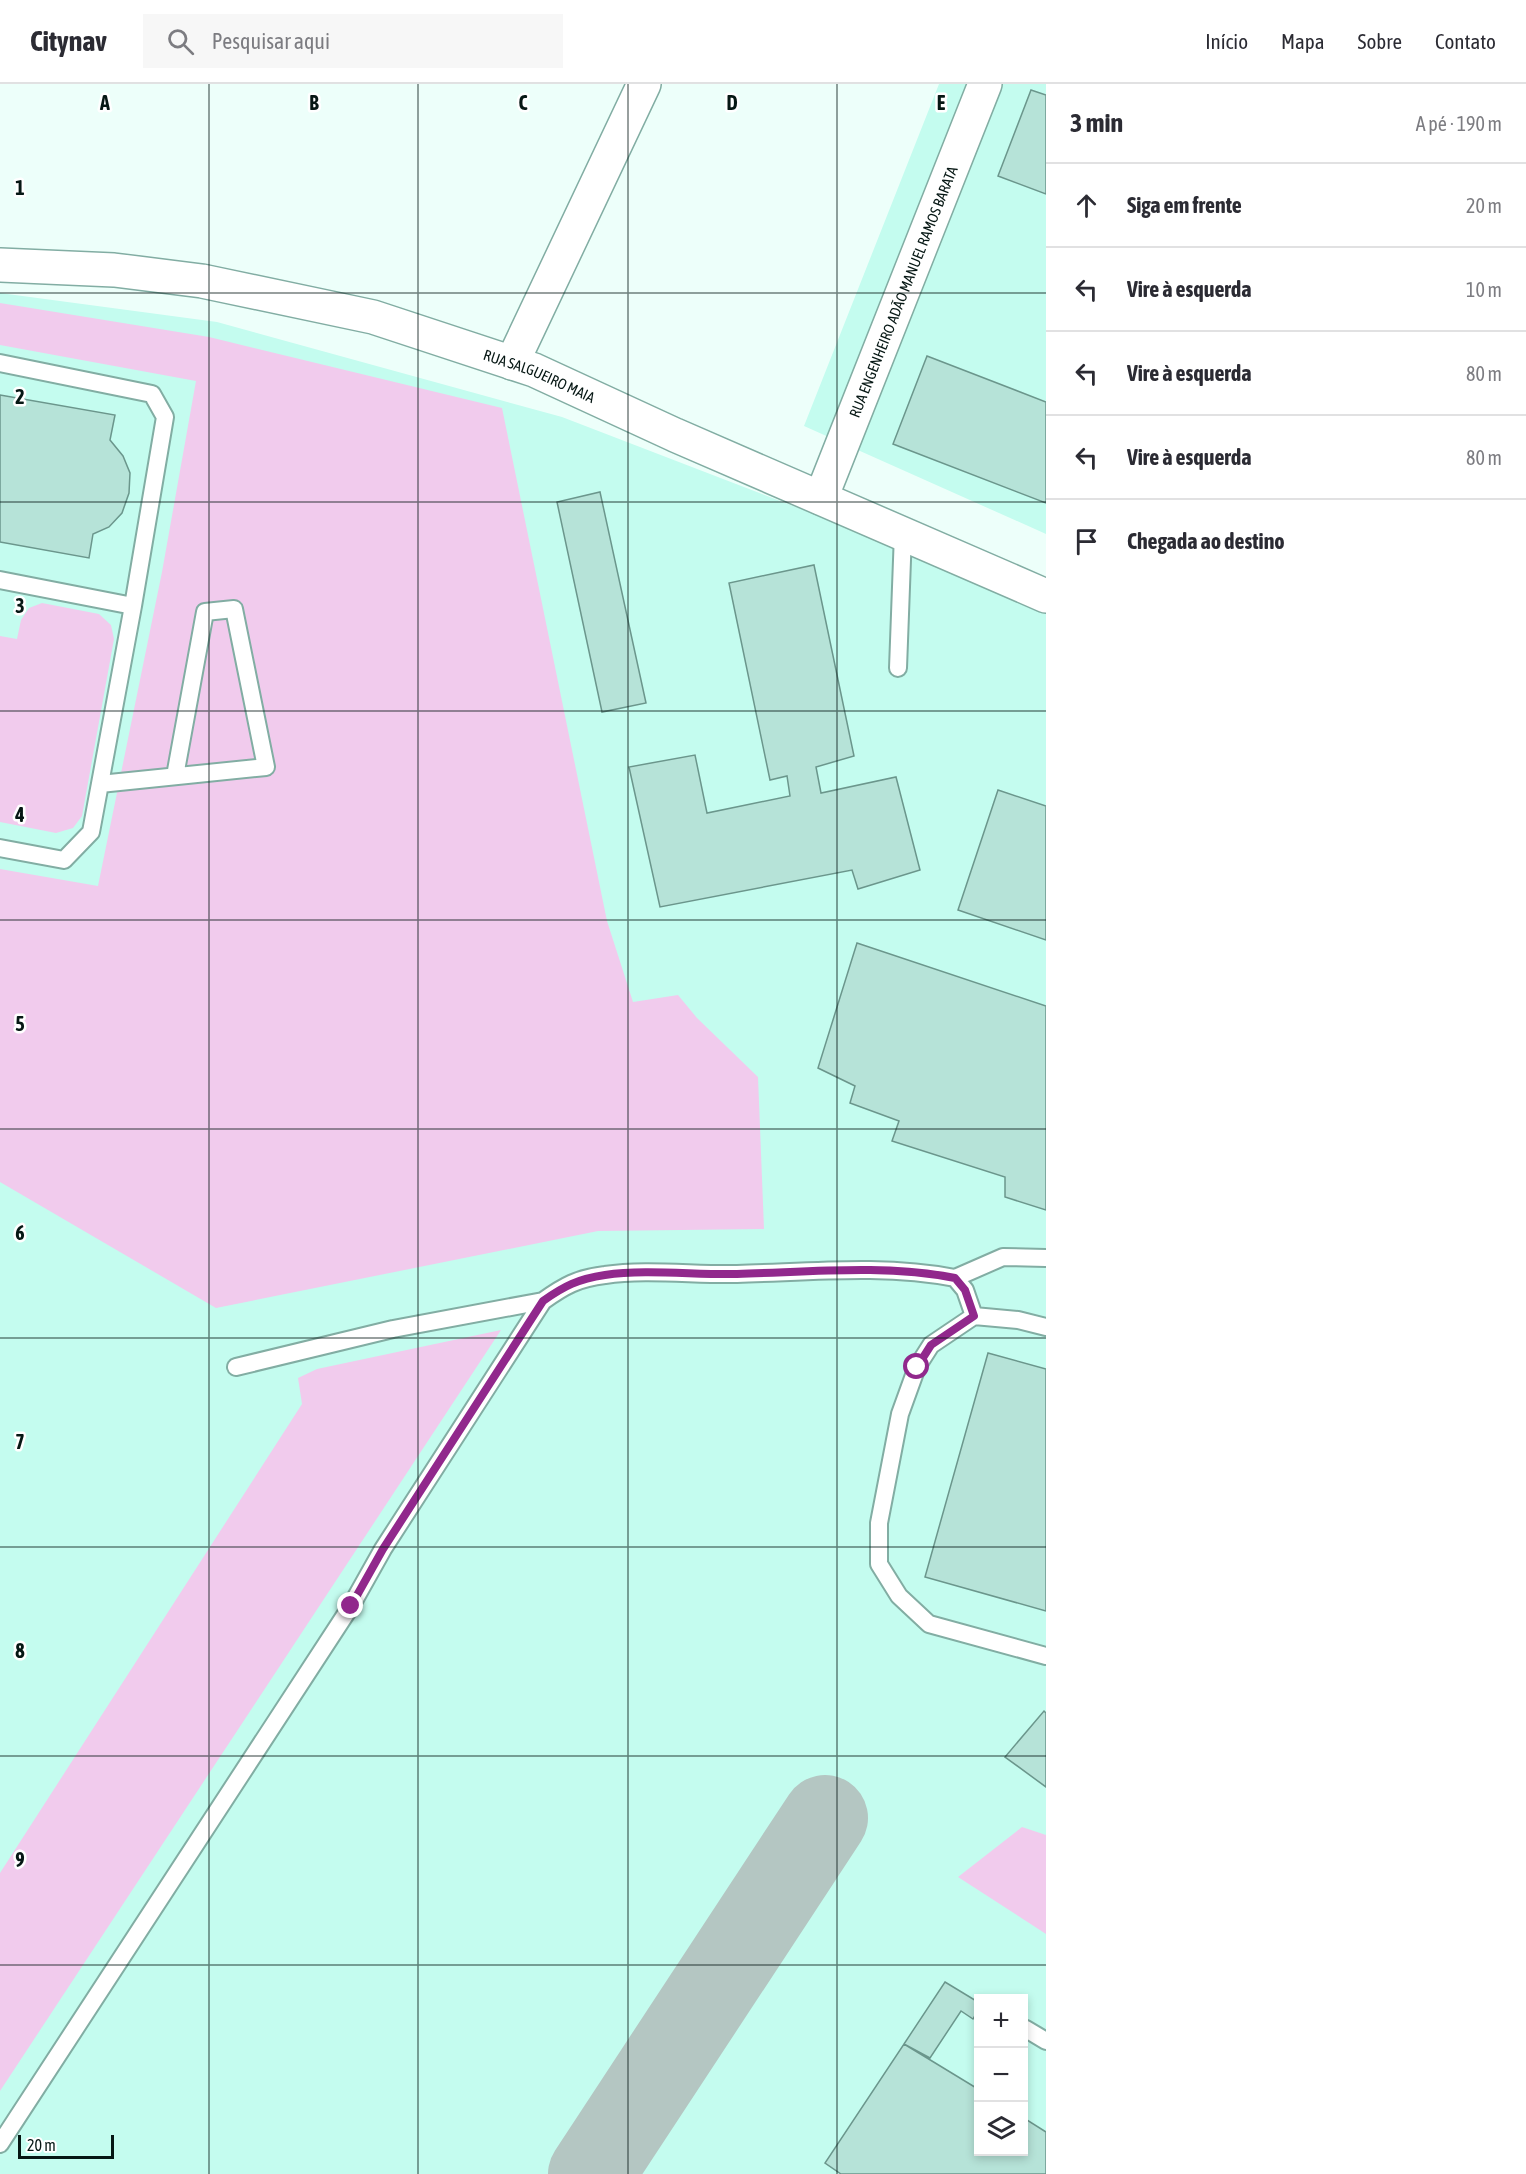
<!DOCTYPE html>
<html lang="pt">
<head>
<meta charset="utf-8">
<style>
	:root { --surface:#fff; --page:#f7f7f7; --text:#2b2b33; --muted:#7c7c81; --line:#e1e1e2 }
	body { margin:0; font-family:"Asap Condensed",sans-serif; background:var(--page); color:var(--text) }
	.controls { position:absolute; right:18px; bottom:18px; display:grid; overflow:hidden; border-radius:0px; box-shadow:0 3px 9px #0003 }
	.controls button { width:54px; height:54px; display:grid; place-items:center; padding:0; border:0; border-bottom:2px solid var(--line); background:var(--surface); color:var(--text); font:30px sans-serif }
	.scale { position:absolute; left:18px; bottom:15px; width:96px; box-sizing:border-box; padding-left:6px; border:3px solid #061714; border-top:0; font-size:16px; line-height:21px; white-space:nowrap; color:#061714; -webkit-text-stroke:4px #fff; paint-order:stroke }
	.stop { position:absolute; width:18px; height:18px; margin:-14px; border:4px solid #91288c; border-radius:50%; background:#fff }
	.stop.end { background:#91288c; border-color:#fff; box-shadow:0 2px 6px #0008 }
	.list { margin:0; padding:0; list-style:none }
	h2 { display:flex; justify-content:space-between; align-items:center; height:78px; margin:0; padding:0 24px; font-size:26px }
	h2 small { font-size:20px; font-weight:400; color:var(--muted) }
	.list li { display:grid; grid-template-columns:39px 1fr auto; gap:18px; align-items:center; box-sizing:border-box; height:84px; padding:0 24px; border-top:2px solid var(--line) }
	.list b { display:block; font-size:22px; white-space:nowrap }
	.list em { font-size:20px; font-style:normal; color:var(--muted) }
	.icon { flex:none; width:33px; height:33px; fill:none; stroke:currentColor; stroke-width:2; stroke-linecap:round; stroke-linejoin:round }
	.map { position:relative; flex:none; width:1046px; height:2090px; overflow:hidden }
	header { display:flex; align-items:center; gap:36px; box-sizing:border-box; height:84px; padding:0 30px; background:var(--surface); border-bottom:2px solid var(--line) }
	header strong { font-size:28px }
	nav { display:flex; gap:33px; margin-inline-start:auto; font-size:21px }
	.search { width:420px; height:54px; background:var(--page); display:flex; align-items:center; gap:15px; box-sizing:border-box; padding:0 21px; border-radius:0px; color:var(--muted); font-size:22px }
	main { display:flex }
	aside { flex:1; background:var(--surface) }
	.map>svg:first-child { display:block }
	.built { fill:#c4fcef; fill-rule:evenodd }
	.green { fill:#f1cbed }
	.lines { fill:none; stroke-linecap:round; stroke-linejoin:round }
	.taxiway { stroke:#b4c6c2; stroke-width:86 }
	.building { fill:#b6e3d8; stroke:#6b968c; stroke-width:1.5 }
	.service-casing { stroke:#82ada3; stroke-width:20 }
	.minor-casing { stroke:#82ada3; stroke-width:36 }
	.service { stroke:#fff; stroke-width:16 }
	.minor { stroke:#fff; stroke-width:33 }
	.route { stroke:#91288c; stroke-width:8 }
	.grid { fill:none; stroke:#061714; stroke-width:1.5; stroke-opacity:0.55 }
	.labels { text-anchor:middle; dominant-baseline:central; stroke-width:5; stroke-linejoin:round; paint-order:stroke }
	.street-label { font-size:15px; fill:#061714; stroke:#fff }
	.grid-label { font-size:20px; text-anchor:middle; font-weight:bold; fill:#061714; stroke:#fff; stroke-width:5; stroke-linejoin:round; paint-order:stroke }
</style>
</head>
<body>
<header>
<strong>Citynav</strong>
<div class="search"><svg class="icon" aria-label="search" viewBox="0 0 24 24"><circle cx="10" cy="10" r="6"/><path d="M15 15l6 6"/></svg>Pesquisar aqui</div>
<nav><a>Início</a><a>Mapa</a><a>Sobre</a><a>Contato</a></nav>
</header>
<main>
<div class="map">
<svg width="1046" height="2090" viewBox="0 0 1046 2090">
	<rect width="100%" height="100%" fill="#edfffa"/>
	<path class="built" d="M939 0H1046V450L804 342Z
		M0 209 217 238 562 333 957 485 1046 526V2090H0ZM978 1914H1024V2068H978Z"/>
	<path class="green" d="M0 219 209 253 502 324 607 837 633 918 678 911 697 934 758 993 764 1145 598 1147 216 1224 0 1098V785L98 802 162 488 196 297 0 261Z
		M42 519 99 530 111 541 114 555 82 732 73 744 56 749 0 738V552L17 555 21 536 29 524Z
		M501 1246 0 2007V1789L302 1320 298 1294 317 1285Z
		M1022 1743 1046 1751V1850L958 1793Z"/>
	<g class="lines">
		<path class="taxiway" d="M591 2090 825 1734"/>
	</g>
	<path class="building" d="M1031 6 1046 11V110L998 92Z
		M927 272 1046 318V419L893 360Z
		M0 311 115 331 110 356 123 372 130 389 129 409 122 429 109 443 93 450 89 474 0 458Z
		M600 408 646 619 602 628 557 418Z
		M814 481 854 672 816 683 821 709 896 693 920 786 858 805 852 786 660 823 629 683 695 671 707 729 790 712 787 692 770 696 729 499Z
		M998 706 1046 722V856L958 826Z
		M857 859 1046 922V1126L1005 1113V1093L892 1057 899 1037 850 1019 855 1002 818 984Z
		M988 1269 1046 1285V1527L925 1493Z
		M1044 1627 1046 1629V1703L1005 1673Z
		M945 1898 978 1918V1926L973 1935 961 1927 930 1974 904 1960Z
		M904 1960 978 2005V2068H1024V2034L1046 2048V2090H841L825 2079Z"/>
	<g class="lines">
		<defs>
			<path id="service" d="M0 279 152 310 165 333 133 522
				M0 496 133 522 91 748 64 776 0 764
				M898 584 903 449
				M100 700 266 683 234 525 205 528 175 692
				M955 1194 1003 1173 1046 1174
				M1046 1243 1018 1236 974 1232 931 1261 917 1283 900 1330 879 1439V1480L899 1512 929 1540 1046 1572
				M236 1283 393 1245 543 1217
				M1026 1945 1046 1957
				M0 2060 351 1522 383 1465 543 1217C564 1202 578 1194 605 1191 645 1185 695 1191 737 1190 810 1188 884 1180 955 1194L965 1206 974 1232"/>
			<g id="minor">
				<path id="s1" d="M0 181 114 186 202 197 373 233 534 286 675 351 1046 512"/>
				<path d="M512 279 644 0"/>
				<path id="s2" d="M821 414 985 0"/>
			</g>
		</defs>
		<use href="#service" class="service-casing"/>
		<use href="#minor" class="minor-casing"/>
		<use href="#service" class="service"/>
		<use href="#minor" class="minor"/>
	</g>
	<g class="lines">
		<path class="route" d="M351 1522 383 1465 543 1217C564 1202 578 1195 605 1191 645 1185 695 1191 737 1190 810 1188 884 1180 955 1194L965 1206 974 1232 931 1261 917 1283"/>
	</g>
	<path class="grid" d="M209 0V2090M418 0V2090M628 0V2090M837 0V2090M0 209H1046M0 418H1046M0 627H1046M0 836H1046M0 1045H1046M0 1254H1046M0 1463H1046M0 1672H1046M0 1881H1046"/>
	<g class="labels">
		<g class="street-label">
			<text stroke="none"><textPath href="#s2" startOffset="222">RUA ENGENHEIRO ADÃO MANUEL RAMOS BARATA</textPath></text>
			<text stroke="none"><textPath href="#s1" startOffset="554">RUA SALGUEIRO MAIA</textPath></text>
		</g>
	</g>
	<g class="grid-label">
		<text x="105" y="26">A</text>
		<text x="314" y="26">B</text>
		<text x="523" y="26">C</text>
		<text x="732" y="26">D</text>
		<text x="941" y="26">E</text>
		<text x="20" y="111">1</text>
		<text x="20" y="320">2</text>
		<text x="20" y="529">3</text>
		<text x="20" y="738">4</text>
		<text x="20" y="947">5</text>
		<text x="20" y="1156">6</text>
		<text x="20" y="1365">7</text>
		<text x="20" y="1574">8</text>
		<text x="20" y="1783">9</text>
	</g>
</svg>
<div class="controls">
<button>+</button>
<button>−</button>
<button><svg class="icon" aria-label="layers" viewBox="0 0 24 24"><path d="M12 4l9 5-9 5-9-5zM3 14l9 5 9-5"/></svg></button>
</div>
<div class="scale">20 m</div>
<div class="stop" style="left:917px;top:1283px"></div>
<div class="stop end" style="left:351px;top:1522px"></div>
</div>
<aside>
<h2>3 min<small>A pé · 190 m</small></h2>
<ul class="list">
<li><svg class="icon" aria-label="ahead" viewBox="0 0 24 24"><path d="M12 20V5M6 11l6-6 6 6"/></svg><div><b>Siga em frente</b></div><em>20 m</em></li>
<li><svg class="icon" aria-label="left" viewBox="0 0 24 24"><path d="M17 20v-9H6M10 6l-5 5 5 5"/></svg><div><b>Vire à esquerda</b></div><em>10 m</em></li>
<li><svg class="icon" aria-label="left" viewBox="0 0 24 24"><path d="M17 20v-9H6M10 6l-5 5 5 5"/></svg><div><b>Vire à esquerda</b></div><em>80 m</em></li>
<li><svg class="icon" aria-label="left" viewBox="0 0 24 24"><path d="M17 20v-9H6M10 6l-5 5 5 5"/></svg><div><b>Vire à esquerda</b></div><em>80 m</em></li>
<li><svg class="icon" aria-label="arrive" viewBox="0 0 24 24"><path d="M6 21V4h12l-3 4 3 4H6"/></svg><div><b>Chegada ao destino</b></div></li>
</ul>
</aside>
</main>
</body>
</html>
